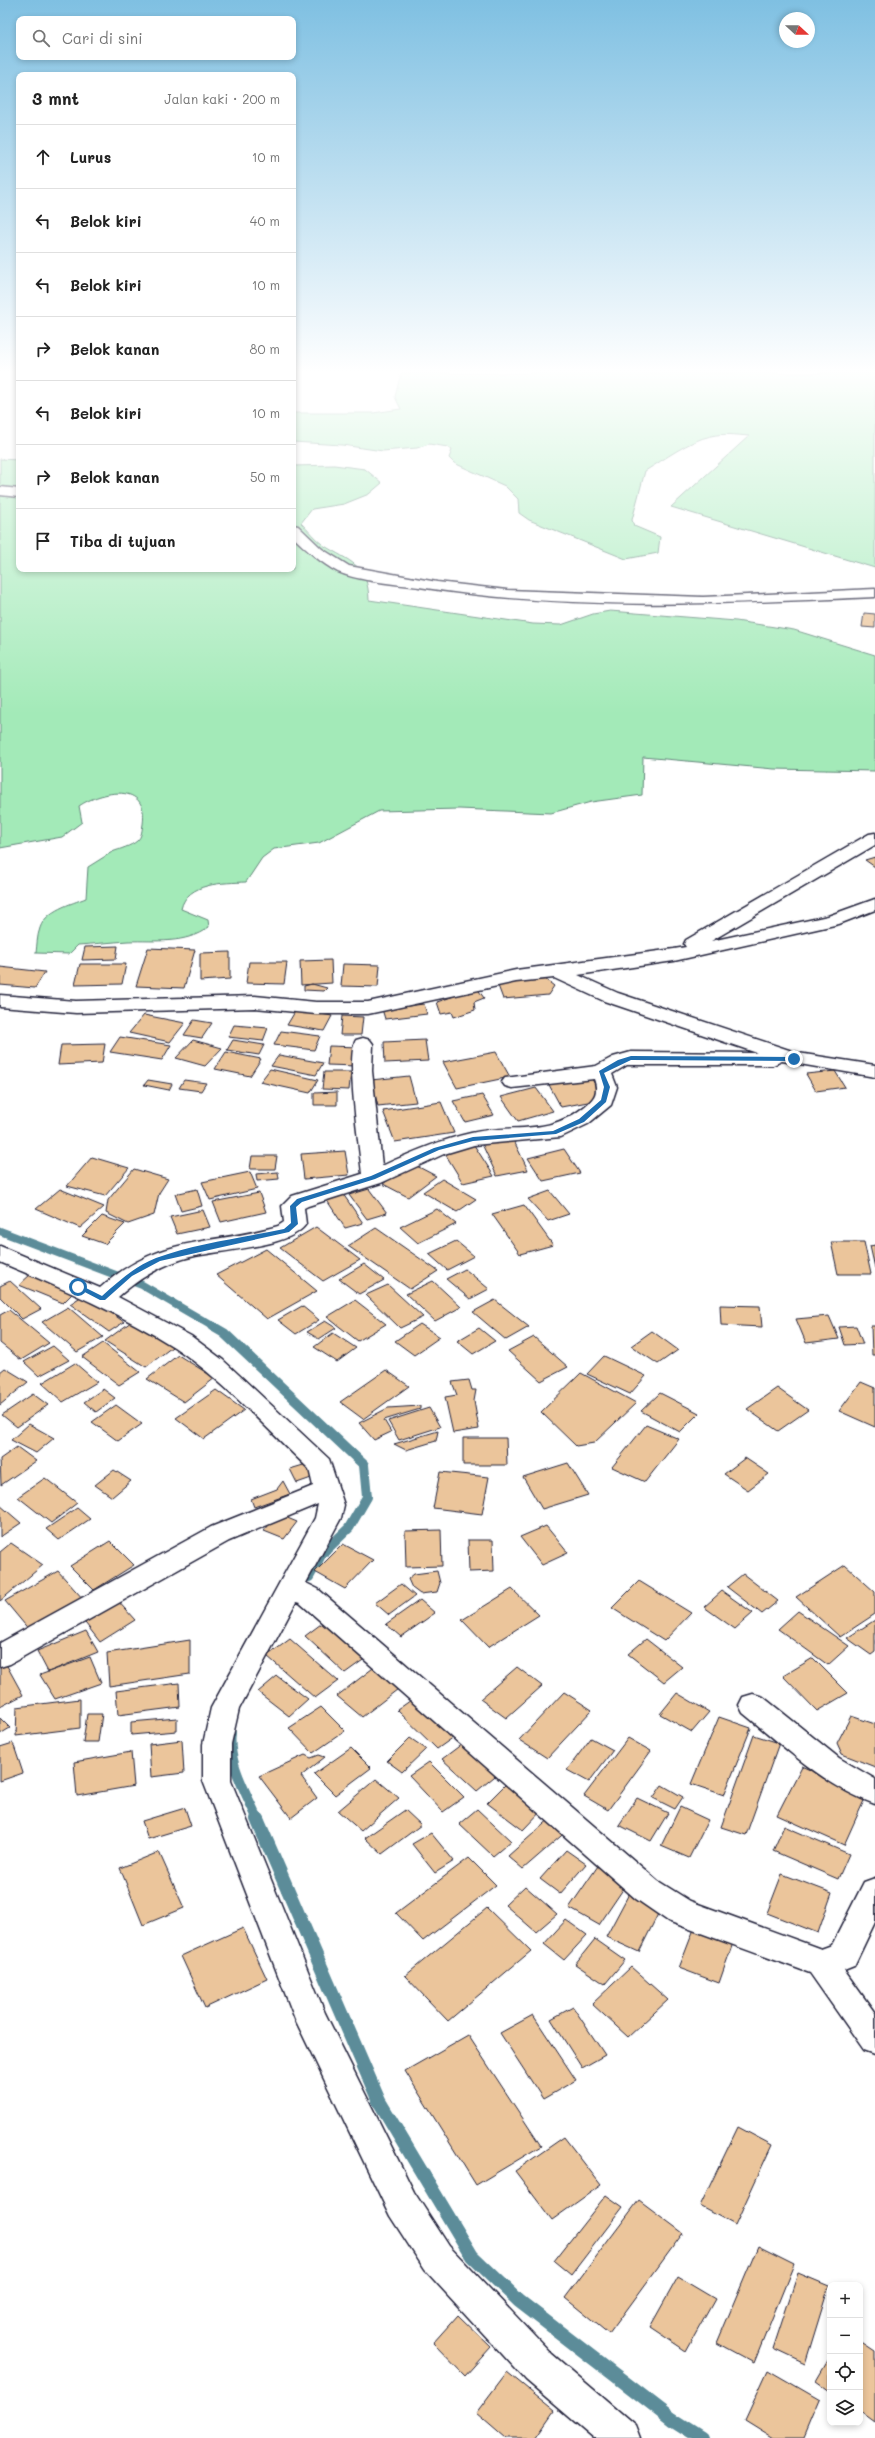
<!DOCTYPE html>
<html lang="id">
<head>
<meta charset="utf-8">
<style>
	:root { --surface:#fff; --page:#f6f6f6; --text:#222; --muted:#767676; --line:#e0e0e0 }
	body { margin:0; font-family:Mali,sans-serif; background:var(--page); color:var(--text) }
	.controls { position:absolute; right:12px; bottom:12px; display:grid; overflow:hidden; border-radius:8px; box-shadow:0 2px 6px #0003 }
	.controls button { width:36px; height:36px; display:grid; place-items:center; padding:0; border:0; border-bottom:1px solid var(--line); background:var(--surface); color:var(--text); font:20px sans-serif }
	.compass { position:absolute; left:779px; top:12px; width:36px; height:36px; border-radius:50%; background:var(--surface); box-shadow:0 2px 6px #0003; rotate:111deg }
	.stop { position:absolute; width:12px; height:12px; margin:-9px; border:3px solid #1f6fb2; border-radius:50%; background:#fff }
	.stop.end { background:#1f6fb2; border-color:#fff; box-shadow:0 1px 4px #0008 }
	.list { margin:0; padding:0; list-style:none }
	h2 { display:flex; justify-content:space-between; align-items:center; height:52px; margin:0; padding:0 16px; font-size:17px }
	h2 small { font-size:13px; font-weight:400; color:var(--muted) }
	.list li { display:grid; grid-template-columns:26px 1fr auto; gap:12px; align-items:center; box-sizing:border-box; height:64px; padding:0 16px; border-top:1px solid var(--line) }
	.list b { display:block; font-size:15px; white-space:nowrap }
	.list em { font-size:13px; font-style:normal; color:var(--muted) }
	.icon { flex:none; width:22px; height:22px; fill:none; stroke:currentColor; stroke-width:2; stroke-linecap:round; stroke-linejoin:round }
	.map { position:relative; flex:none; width:875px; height:2438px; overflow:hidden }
	.search { position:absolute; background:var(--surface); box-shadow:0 2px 6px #0003; left:16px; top:16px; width:280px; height:44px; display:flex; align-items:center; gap:10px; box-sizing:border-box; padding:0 14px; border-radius:8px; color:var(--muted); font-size:15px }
	.panel { position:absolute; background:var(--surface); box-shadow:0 2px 6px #0003; left:16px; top:72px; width:280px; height:500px; border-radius:8px }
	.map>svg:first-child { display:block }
	.green { fill:#a3eab8; stroke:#62867a }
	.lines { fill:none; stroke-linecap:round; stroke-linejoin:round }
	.stream-far2 { stroke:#5b8c99; stroke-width:8 }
	.stream-far1 { stroke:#5b8c99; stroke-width:10 }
	.stream { stroke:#5b8c99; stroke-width:14 }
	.building { fill:#ebc59b; stroke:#22223b }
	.minor-casing { stroke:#22223b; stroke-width:3 }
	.minor { fill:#fff; fill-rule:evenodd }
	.route { fill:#1f6fb2 }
</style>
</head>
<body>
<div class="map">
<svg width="875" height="2438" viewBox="0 0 875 2438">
	<rect width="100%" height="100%" fill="#fff"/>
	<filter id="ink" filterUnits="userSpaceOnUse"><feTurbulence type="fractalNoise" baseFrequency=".025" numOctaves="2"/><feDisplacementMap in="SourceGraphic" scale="8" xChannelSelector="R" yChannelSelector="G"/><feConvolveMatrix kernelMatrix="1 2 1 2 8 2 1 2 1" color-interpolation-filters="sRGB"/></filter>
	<g filter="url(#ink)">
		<path class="green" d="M401 373H875V568L671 507 749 436C736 435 724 433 711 436 688 441 665 459 645 471L632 520 634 526 660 537 658 553 626 559 529 520 519 513 518 499 505 486 454 463 449 458 452 450 448 447 429 444 417 448 383 451 342 445 293 442V413H373L401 409 395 397Z
			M0 459 19 460V569H293V466L334 465 365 469 382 483 369 494 344 504 312 509 301 523C308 530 315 539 323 545 350 562 368 564 369 600L533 624 561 625 593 614 610 611 736 621 794 630 875 655V771L774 769 643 757 642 795 591 802 551 813 459 809 379 811 319 843 274 849 262 858 246 882C224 883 187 882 181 909L208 920 209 927C185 945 156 940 128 941 112 942 95 944 78 945L69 954 36 953C37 945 37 936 40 928 46 910 71 904 86 898L88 867C96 862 104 857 112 852 120 849 131 846 137 841 142 837 142 829 143 824 149 781 101 791 79 806L82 822 62 837 0 848Z"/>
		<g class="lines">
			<path class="stream-far2" d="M0 1231 142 1285 214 1327"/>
			<path class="stream-far1" d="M212 1326 224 1333 364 1465 367 1497 349 1528 321 1555 309 1577
				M231 1733C227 1762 247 1794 258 1820"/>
			<path class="stream" d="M257 1819 379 2101 472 2256 519 2301 672 2419 702 2438"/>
		</g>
		<path class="building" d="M864 613 875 614V628L862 627Z
			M875 857V867L865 860Z
			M118 946 116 959 82 960 85 947Z
			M148 948 195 950 184 988 136 986Z
			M230 952V979L200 981V953Z
			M331 960 332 983 301 985 300 961Z
			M249 962H287L284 984 246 983Z
			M80 964H126L122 984 75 985Z
			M343 964 380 965 378 987 341 986Z
			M0 967 45 972 35 988 0 985Z
			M545 979 554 986 548 995 503 999 497 983Z
			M312 984 327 988 324 991 304 990V986Z
			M477 988 484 998 474 1002 475 1010 454 1017 452 1012 441 1014 437 1002Z
			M424 1004 427 1014 385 1019 382 1009Z
			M296 1010 332 1016 324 1031 287 1025Z
			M144 1015 185 1023 170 1042 129 1033Z
			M342 1016 363 1017 361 1035H340Z
			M194 1020 212 1023 202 1038 184 1035Z
			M234 1025 268 1028 263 1041 228 1037Z
			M281 1031 320 1036 314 1050 274 1045Z
			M120 1037 171 1045 162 1060 110 1052Z
			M193 1040 222 1048 205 1066 176 1058Z
			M233 1040 264 1045 259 1055 227 1050Z
			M425 1040 428 1061 385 1063 384 1042Z
			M105 1044 102 1063 58 1065 61 1045Z
			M329 1046 359 1047 357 1066 327 1065Z
			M226 1052 261 1059 250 1076 215 1069Z
			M496 1052 510 1077 457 1088 443 1062Z
			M279 1055 323 1063 316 1075 271 1066Z
			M270 1069 318 1080 310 1093 260 1082Z
			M835 1071 845 1087 816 1091 806 1074Z
			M324 1072H351L349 1090 322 1089Z
			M409 1076 416 1102 378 1106 371 1080Z
			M590 1076 604 1099 561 1107 548 1083Z
			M148 1080 172 1084 169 1090 144 1085Z
			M184 1080 206 1083 201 1091 179 1088Z
			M536 1088 553 1111 518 1121 501 1097Z
			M337 1092V1105H314V1093Z
			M482 1095 494 1115 465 1122 453 1101Z
			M441 1102 454 1133 395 1142 383 1111Z
			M513 1139 528 1170 497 1176 482 1144Z
			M474 1145 494 1176 463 1183 444 1152Z
			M564 1149 580 1173 543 1181 528 1158Z
			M345 1151 349 1175 304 1179 301 1154Z
			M252 1156H277L275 1169H250Z
			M92 1157 129 1168 105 1196 67 1186Z
			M411 1163 436 1176 408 1197 383 1184Z
			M134 1169 168 1179 159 1193 154 1215 128 1224 106 1213 108 1200Z
			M250 1172 257 1189 210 1200 202 1182Z
			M278 1172 279 1179 257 1181 256 1174Z
			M442 1179 476 1199 457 1212 423 1192Z
			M60 1189 104 1207 80 1228 36 1209Z
			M197 1189 202 1206 181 1211 175 1194Z
			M369 1189 387 1213 367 1219 349 1195Z
			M550 1191 569 1214 548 1221 528 1199Z
			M259 1193 266 1212 221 1222 213 1202Z
			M343 1194 363 1223 345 1228 326 1199Z
			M524 1205 553 1245 520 1254 492 1214Z
			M437 1209 456 1224 418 1243 400 1227Z
			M203 1210 210 1227 177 1234 170 1217Z
			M102 1216 125 1224 105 1244 82 1236Z
			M316 1227 360 1260 323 1281 280 1248Z
			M376 1228 438 1271 410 1289 348 1246Z
			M456 1241 474 1256 447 1270 429 1254Z
			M831 1242H864L871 1274H838Z
			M875 1245V1268L870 1246Z
			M266 1249 317 1291 267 1319 216 1275Z
			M364 1264 384 1280 359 1294 339 1279Z
			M465 1269 489 1289 470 1299 446 1279Z
			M31 1274 74 1292 63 1303 19 1285Z
			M10 1281 41 1309 22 1319 0 1297V1286Z
			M433 1281 461 1307 435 1321 406 1294Z
			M388 1285 423 1317 400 1328 366 1295Z
			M85 1294 124 1322 109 1332 70 1304Z
			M355 1300 386 1324 358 1341 327 1317Z
			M495 1300 529 1327 506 1340 473 1312Z
			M720 1305 760 1306 762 1327 721 1325Z
			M302 1306 319 1320 296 1334 278 1320Z
			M68 1307 103 1337 77 1352 42 1322Z
			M9 1310 49 1343 21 1360 0 1343V1315Z
			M829 1316 839 1339 806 1343 796 1319Z
			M135 1319 176 1344 146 1367 105 1341Z
			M325 1321 336 1328 319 1339 307 1332Z
			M420 1324 440 1337 414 1355 395 1341Z
			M856 1326 863 1344 845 1345 839 1327Z
			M871 1326H875V1355H872Z
			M479 1328 495 1341 473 1354 457 1341Z
			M652 1331 678 1350 658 1364 631 1346Z
			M333 1333 356 1348 337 1362 314 1347Z
			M534 1337 568 1367 541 1381 508 1351Z
			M103 1343 140 1372 119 1385 82 1357Z
			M53 1346 69 1360 39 1376 24 1362Z
			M178 1355 215 1378 184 1402 147 1379Z
			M604 1356 646 1376 630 1394 587 1374Z
			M75 1363 97 1382 63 1402 42 1383Z
			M5 1368 28 1382 0 1405V1372Z
			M386 1370 409 1386 363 1419 340 1402Z
			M581 1373 636 1403 594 1443 576 1446 541 1412Z
			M469 1380 472 1390H476L474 1401 479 1429 453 1433 445 1397 457 1395 452 1382Z
			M861 1382 875 1388V1427L839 1411Z
			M777 1388 808 1410 778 1431 747 1409Z
			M103 1389 115 1398 96 1412 84 1402Z
			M216 1390 244 1410 204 1439 176 1418Z
			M660 1393 699 1413 680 1432 641 1411Z
			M33 1394 48 1405 17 1427 2 1415Z
			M116 1405 142 1424 118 1441 92 1422Z
			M420 1406V1409L384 1420 391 1432 374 1440 359 1423 388 1408Z
			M429 1408 440 1427 399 1440 388 1421Z
			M29 1424 54 1438 36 1453 11 1440Z
			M646 1425 679 1439 645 1482 612 1467Z
			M438 1431 436 1441 406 1450 394 1444Z
			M463 1438H506L507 1465H463Z
			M17 1447 36 1461 1 1485 0 1459Z
			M745 1458 769 1474 748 1490 724 1474Z
			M310 1463 317 1476 297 1483 290 1469Z
			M568 1463 588 1495 542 1509 523 1477Z
			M114 1470 131 1481 112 1497 95 1485Z
			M440 1472 489 1477 482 1514 433 1508Z
			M45 1478 77 1503 51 1523 18 1497Z
			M283 1481 290 1494 254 1507 251 1499 277 1489Z
			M0 1505 21 1523 0 1537Z
			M77 1508 90 1519 59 1540 46 1529Z
			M278 1514 297 1522 284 1539 264 1531Z
			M546 1526 568 1553 542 1565 520 1537Z
			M441 1530 442 1566 406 1567 405 1531Z
			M468 1540H493L494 1571 469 1572Z
			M110 1541 134 1565 94 1590 70 1566Z
			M11 1543 43 1565 0 1601V1552Z
			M343 1544 373 1560 345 1589 315 1572Z
			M845 1565 875 1592V1614L840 1637 796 1597Z
			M58 1571 84 1600 30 1631 5 1601Z
			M437 1571 440 1583 437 1592 420 1594 412 1588 408 1579 414 1574Z
			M743 1574 778 1601 762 1614 727 1587Z
			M639 1581 691 1613 664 1641 612 1608Z
			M401 1584 415 1596 389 1615 375 1603Z
			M512 1589 539 1615 488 1647 462 1620Z
			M722 1591 753 1613 735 1629 704 1607Z
			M116 1599 135 1620 100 1642 82 1619Z
			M420 1600 435 1613 401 1637 386 1624Z
			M798 1611 849 1646 828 1665 778 1629Z
			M329 1618 370 1655 345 1673 305 1636Z
			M875 1620V1652L871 1655 847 1638Z
			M86 1631 98 1652 48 1672 37 1651Z
			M290 1639 338 1681 315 1698 267 1656Z
			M646 1639 682 1667 664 1682 628 1654Z
			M190 1640V1674L109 1686 107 1653Z
			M90 1657 101 1683 55 1699 40 1675Z
			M813 1658 848 1693 817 1711 783 1676Z
			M6 1664 23 1695 0 1707V1667Z
			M377 1665 402 1686 362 1717 337 1696Z
			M517 1667 542 1686 506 1718 480 1699Z
			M277 1676 308 1699 289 1716 258 1692Z
			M179 1683 180 1707 118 1715 116 1691Z
			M564 1692 592 1710 547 1758 519 1740Z
			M677 1693 709 1712 692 1732 660 1714Z
			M414 1698 454 1737 437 1749 397 1710Z
			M80 1699V1728L16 1736 17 1707Z
			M321 1707 345 1731 313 1753 289 1728Z
			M87 1714H102L98 1742H83Z
			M851 1716 875 1724V1767L842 1754 837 1743Z
			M719 1717 751 1728 724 1795 691 1784Z
			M0 1718 10 1728 0 1734Z
			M177 1718V1731L131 1735V1722Z
			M754 1735 779 1743 746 1835 721 1827Z
			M410 1738 426 1749 402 1772 387 1761Z
			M591 1738 613 1750 589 1782 567 1770Z
			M628 1738 651 1751 608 1810 584 1796Z
			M182 1740 184 1773 151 1777 149 1744Z
			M466 1741 500 1772 477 1791 442 1759Z
			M13 1743 23 1773 0 1781V1747Z
			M351 1748 371 1768 335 1795 314 1774Z
			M131 1752 134 1786 77 1796 74 1762Z
			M305 1755 311 1758 319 1755 325 1757 301 1776 317 1798 291 1818 259 1776Z
			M429 1762 464 1797 443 1812 409 1776Z
			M802 1766 867 1794 844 1845 777 1815Z
			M376 1779 399 1798 361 1831 338 1811Z
			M510 1780 546 1806 523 1830 487 1803Z
			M662 1785 683 1797 675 1809 653 1798Z
			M637 1798 668 1813 651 1841 619 1825Z
			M680 1807 708 1820 689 1858 661 1846Z
			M185 1808 191 1826 148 1839 142 1821Z
			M477 1809 511 1841 493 1856 459 1824Z
			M405 1810 421 1825 382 1854 365 1838Z
			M552 1817 568 1830 523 1869 508 1856Z
			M784 1826 849 1854 838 1879 773 1851Z
			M431 1833 454 1861 435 1873 412 1844Z
			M566 1850 586 1864 560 1894 540 1879Z
			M159 1852 184 1908 143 1925 120 1868Z
			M469 1858 496 1885 423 1941 396 1913Z
			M600 1863 630 1879 599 1925 569 1908Z
			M782 1874 832 1893 818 1933 767 1913Z
			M525 1886 557 1914 536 1932 505 1905Z
			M631 1890 663 1904 639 1952 606 1937Z
			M487 1908 531 1951 448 2021 405 1976Z
			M566 1920 587 1935 564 1960 544 1944Z
			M243 1928 267 1979 205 2008 181 1956Z
			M694 1929 733 1943 719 1983 679 1968Z
			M595 1939 625 1960 605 1984 575 1964Z
			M631 1967 668 2000 628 2037 592 2004Z
			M573 2007 605 2055 582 2068 551 2019Z
			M533 2015 576 2080 543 2099 500 2033Z
			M468 2035 541 2146 476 2185 405 2071Z
			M738 2127 772 2145 735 2225 700 2206Z
			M564 2137 601 2185 552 2220 515 2171Z
			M606 2195 623 2207 571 2275 554 2261Z
			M639 2200 683 2233 609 2334 565 2298Z
			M758 2246 794 2264 754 2363 717 2343Z
			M798 2273 829 2286 805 2364 773 2349Z
			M678 2277 715 2299 686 2351 650 2327Z
			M458 2315 491 2347 465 2376 433 2343Z
			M860 2342 875 2352V2422L860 2411Z
			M830 2357V2391L816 2381Z
			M768 2370 820 2400 804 2438H774L745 2420Z
			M507 2372 555 2411 536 2438H505L476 2413Z"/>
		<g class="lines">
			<defs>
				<path id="minor" d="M0 487 19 489V497L0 495Z
					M293 525 298 526 322 549 349 566 437 582 507 590 703 597 875 589V597C725 604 568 611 419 587 396 584 358 581 338 572 321 563 307 550 293 537Z
					M875 833V845L711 941 828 916 875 899V910L839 924 674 961 578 975 618 993 798 1053 875 1065V1077L782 1061 773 1065H627L612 1074 617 1087 611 1105 588 1124 561 1137 474 1145 444 1154 381 1183 308 1206 304 1208 306 1224C289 1250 210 1249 180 1260 156 1268 136 1281 118 1297L191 1336 223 1360 329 1459 344 1505 341 1518 306 1583 318 1589 658 1881 690 1901 821 1949 832 1945 864 1882 875 1878V1922L854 1966 844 1970 875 2013V2054L864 2050 810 1973 668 1921 636 1899 300 1603 296 1602 239 1709 231 1744V1781L325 2013 414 2192 449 2246 552 2354 635 2425 640 2438H594L526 2380 425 2270 390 2216 295 2019 203 1781V1744L211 1708 315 1518 318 1504 229 1541 10 1664 0 1667V1643L211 1527 313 1486 309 1469C268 1430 220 1377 174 1347 120 1313 59 1287 0 1262V1246L100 1288C160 1234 208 1246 278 1226L284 1222 282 1206 292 1196 362 1174C360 1150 345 1056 356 1040L363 1038 370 1040 373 1044 372 1071 382 1166C412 1152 440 1140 471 1133 513 1123 547 1137 584 1107 595 1098 599 1092 594 1079L512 1088 505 1086 502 1082 505 1078 596 1066 613 1057 631 1052 757 1053 604 1001 554 978 516 982 368 1014H316L255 1008 76 1013 0 1007V995L76 1001 255 996 316 1002H368L516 970 674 949 686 947 684 944 686 940 869 834Z
					M753 1694 763 1697 839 1758 875 1779V1804C824 1786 785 1747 743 1713L739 1705 743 1697Z"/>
			</defs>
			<use href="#minor" class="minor-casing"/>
			<use href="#minor" class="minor"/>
		</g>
	</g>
	<linearGradient id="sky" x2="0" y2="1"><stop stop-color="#7fc0e2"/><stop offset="0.52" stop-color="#fff"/><stop offset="1" stop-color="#fff" stop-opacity="0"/></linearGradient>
	<rect width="875" height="714" fill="url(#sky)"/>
	<path class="route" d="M631 1056 794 1057 797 1059 794 1061 631 1060 604 1073 610 1087 606 1102 584 1122 556 1134 473 1141 439 1150 375 1179 302 1202 296 1207 298 1224 289 1232 160 1261 132 1276 105 1300H100L75 1287 80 1285 102 1296C119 1281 135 1266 156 1258 197 1243 242 1238 284 1229L291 1223 290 1206 297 1199 371 1176 434 1148 473 1137 553 1131 579 1119 601 1100 604 1087 599 1071 618 1060Z"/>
</svg>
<div class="controls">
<button>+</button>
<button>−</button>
<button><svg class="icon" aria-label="locate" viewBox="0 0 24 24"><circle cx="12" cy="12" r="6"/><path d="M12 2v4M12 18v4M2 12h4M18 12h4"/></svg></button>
<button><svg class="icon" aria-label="layers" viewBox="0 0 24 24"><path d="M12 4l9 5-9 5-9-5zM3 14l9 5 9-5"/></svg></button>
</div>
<svg class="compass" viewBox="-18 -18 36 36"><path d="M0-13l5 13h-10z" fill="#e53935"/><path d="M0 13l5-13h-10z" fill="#767676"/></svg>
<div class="stop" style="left:78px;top:1287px"></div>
<div class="stop end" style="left:794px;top:1059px"></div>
<div class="search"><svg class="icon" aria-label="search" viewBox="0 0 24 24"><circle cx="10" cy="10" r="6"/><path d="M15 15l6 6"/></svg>Cari di sini</div>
<section class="panel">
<h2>3 mnt<small>Jalan kaki · 200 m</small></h2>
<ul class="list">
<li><svg class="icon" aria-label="ahead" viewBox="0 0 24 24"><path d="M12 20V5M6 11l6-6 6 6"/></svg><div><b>Lurus</b></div><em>10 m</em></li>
<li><svg class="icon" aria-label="left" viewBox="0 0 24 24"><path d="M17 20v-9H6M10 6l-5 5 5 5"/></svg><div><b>Belok kiri</b></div><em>40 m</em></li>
<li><svg class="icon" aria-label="left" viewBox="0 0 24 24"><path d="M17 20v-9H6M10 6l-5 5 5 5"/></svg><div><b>Belok kiri</b></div><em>10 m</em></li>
<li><svg class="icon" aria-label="right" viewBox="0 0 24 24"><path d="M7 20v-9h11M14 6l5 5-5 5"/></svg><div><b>Belok kanan</b></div><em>80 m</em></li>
<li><svg class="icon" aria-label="left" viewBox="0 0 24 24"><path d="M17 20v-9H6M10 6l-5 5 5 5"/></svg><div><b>Belok kiri</b></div><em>10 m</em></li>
<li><svg class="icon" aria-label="right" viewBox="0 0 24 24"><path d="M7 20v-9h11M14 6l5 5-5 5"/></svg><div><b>Belok kanan</b></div><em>50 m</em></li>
<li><svg class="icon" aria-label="arrive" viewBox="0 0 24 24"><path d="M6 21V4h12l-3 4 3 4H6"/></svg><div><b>Tiba di tujuan</b></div></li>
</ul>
</section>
</div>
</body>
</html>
